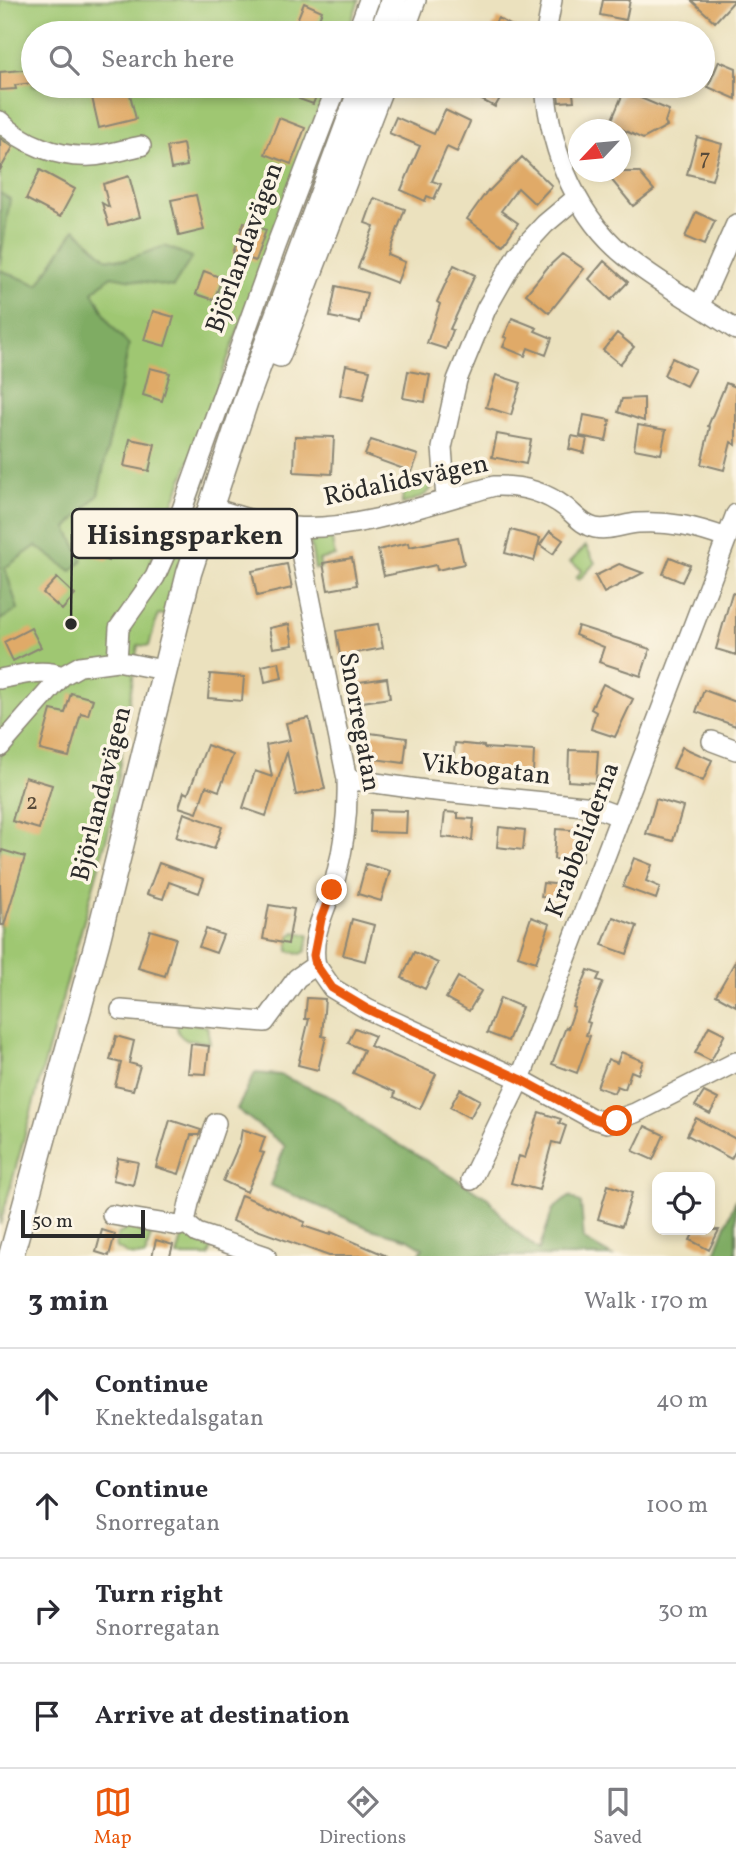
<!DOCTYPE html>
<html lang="en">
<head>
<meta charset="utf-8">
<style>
	:root { --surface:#fff; --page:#f7f7f7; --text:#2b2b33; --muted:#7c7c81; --line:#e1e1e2; --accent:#ea580c }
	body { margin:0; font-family:Vollkorn,serif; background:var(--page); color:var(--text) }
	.controls { position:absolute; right:21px; bottom:21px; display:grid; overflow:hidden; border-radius:14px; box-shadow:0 4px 10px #0003 }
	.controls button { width:63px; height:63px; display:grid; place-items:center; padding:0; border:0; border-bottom:2px solid var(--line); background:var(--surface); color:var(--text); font:35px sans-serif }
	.compass { position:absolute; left:568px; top:119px; width:63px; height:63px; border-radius:50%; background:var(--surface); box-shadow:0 4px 10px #0003; rotate:244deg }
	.scale { position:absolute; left:21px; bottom:18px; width:124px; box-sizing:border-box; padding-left:7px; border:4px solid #2b2b2b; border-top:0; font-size:19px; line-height:24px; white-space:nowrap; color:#2b2b2b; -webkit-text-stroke:5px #fcf5e5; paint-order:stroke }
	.stop { position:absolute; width:21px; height:21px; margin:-16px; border:5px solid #ea580c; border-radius:50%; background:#fff }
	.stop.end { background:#ea580c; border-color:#fff; box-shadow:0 2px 7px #0008 }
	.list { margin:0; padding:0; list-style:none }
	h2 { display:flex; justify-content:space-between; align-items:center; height:91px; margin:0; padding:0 28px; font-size:30px }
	h2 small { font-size:23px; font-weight:400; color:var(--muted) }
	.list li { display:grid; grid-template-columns:46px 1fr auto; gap:21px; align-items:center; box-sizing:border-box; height:105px; padding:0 28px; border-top:2px solid var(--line) }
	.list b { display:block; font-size:26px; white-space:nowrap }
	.list p { margin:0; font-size:23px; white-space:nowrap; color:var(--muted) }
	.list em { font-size:23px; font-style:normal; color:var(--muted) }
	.icon { flex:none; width:38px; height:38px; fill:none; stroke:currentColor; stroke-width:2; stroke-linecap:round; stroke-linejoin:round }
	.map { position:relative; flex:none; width:736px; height:1256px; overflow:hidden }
	.search { position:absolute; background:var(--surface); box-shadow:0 4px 10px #0003; left:21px; right:21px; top:21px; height:77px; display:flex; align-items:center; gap:18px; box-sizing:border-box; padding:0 24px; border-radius:38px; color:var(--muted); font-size:26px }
	.sheet { height:511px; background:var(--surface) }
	nav { display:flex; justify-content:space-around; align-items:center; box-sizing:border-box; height:98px; border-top:2px solid var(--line); background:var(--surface); font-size:19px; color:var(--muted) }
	nav a { display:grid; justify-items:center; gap:4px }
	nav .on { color:var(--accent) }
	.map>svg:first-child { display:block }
	.green { fill:#9fc772; stroke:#65794e; stroke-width:2 }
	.forest { fill:#7fac64; stroke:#556c48; stroke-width:2 }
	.building { fill:#e0aa68 }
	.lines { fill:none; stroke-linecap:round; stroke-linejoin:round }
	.minor-casing { stroke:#8b8674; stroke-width:22 }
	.tertiary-casing { stroke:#8b8674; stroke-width:27 }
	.minor { stroke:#fff; stroke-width:19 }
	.tertiary { stroke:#fff; stroke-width:24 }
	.route { stroke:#ea580c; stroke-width:9 }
	.labels { text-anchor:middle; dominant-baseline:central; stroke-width:7; stroke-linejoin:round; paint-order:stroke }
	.number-label { font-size:23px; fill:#584b3a }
	.street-label { font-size:26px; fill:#2b2b2b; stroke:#fcf5e5 }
	.leader { fill:none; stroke:#2b2b2b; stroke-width:2.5 }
	.callout-dot { fill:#2b2b2b; stroke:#fcf5e5; stroke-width:2.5 }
	.callout { fill:#fcf5e5; stroke:#2b2b2b; stroke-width:2.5 }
	.callout-label { font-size:28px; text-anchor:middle; font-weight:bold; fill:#2b2b2b }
</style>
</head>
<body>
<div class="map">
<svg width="736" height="1256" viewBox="0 0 736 1256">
	<rect width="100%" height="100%" fill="#fcf5e5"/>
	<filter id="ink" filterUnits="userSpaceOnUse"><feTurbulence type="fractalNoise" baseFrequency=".0143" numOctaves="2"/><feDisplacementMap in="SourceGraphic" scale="14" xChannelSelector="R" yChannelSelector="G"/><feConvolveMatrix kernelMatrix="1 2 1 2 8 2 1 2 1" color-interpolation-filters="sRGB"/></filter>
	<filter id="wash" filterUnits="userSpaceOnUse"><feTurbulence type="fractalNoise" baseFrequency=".00686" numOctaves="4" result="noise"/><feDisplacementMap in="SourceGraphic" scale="28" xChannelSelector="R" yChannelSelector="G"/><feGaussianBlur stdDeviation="1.57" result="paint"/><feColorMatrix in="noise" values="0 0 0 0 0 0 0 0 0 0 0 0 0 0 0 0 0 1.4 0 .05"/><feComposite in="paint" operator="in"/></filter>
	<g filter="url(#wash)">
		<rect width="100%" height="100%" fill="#ebe1be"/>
		<path class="green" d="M0 0H359L347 33H33V86H327L205 421 152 558 145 603 208 462 210 464 165 615 158 614 149 646 138 645 111 822 0 1225Z
			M424 477 434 478C434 496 416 499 402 504 401 490 412 481 424 477Z
			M331 535 335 556 319 560 321 568 315 569 310 539 312 537Z
			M586 546 595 563 579 580 576 578 582 570 570 562Z
			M295 932 309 935 306 951 301 954 288 951 290 936Z
			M178 1021 207 1026 210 1043 194 1040 188 1041C179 1036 175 1031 178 1021Z
			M134 1225 153 1228 145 1256 129 1255 116 1247 117 1235Z
			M186 1234 213 1244 209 1256H177L183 1235Z"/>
		<path class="forest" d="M0 193 10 199 0 263Z
			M75 229 106 258 125 260 165 246 192 257 173 287 111 276 93 292 110 324 129 345 98 495 67 528 83 560 71 571 36 546 5 568 18 609 0 620V270L38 285Z
			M255 1073 280 1075 335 1099 367 1125 488 1198 511 1227 539 1250 553 1209 570 1196 581 1204 584 1240 612 1256H418L423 1248 408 1239 371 1229 270 1185 285 1146 237 1109Z
			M736 1199V1256H714Z"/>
		<g id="blocks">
			<path class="building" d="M603 0H630L626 20 600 15Z
				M691 0H735L715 22Z
				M304 3 322 11 313 33 295 25Z
				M498 18 524 33H489Z
				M719 61 736 68V99L708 87Z
				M33 69V83L15 85 16 89 0 90V72Z
				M122 86H128L136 119 99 128 91 93Z
				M304 86H320L313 104 299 99Z
				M487 86H507L495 107 480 99Z
				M557 86H572L574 101 559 102Z
				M624 91 669 110 665 122 667 126 643 139 610 124Z
				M445 110 470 122 457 152 447 147 432 181 441 184 434 199 427 196 425 201 401 190 420 146 389 133 396 117 434 134Z
				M279 118 305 128 291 164 265 154Z
				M697 137 722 144 712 180 687 174Z
				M0 138 13 147 0 170Z
				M183 144 187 166 171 169 167 147Z
				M522 157 552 186 535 204 518 188 501 211 518 223 503 245 467 219 488 190 489 191Z
				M40 170 75 189 60 217 26 199Z
				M605 172H639L654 190 633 206Z
				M129 176 140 217 109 226 102 203 109 207 103 184Z
				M196 195 204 230 179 236 171 200Z
				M374 198 405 209 388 255 405 262 397 283 358 268 374 226 365 223Z
				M696 212 715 221 704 245 685 237Z
				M244 222 266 230 255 261 233 253Z
				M562 254 584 269 549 313 526 294 547 268Z
				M604 261 628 282 611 300 589 279Z
				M454 265 475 275 450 329 453 330 446 349 427 343 440 304 437 302Z
				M204 271 222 278 214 300 196 294Z
				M336 286 367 293 360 323 330 317Z
				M153 311 174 317 165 346 144 340Z
				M512 318 537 328 535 331 552 338 546 355 528 348 525 356 503 347 507 338 504 337Z
				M617 333 634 347 620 364 603 350Z
				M672 358 695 369 686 386 664 375Z
				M346 365 370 370 363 400 340 395Z
				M150 368 170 373 162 401 143 395Z
				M408 371 430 375 425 402 403 398Z
				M496 375 521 383 511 415 486 407Z
				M726 383 736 387V445L731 442 724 470 701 464 710 427 708 426Z
				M644 398V421L618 412 622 399Z
				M584 415 610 420 606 441 580 436Z
				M638 425 666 430 661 454 634 449Z
				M497 434 531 440 526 464 492 457Z
				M295 436 334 437 332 474 294 472Z
				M572 436 587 439 584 453 569 449Z
				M130 439 155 444 149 471 124 466Z
				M371 440 418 455 412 472 365 455Z
				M98 529 117 536 108 561 90 554Z
				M511 530 540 538 534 561 505 553Z
				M550 531 563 540 553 554 540 545Z
				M458 537 464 564 437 570 436 565 384 576 378 550 408 543 409 547Z
				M670 557 690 565 682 582 663 574Z
				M352 558 357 585 328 590 323 563Z
				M287 564 292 588 257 596 252 571Z
				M619 564 643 573 604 593 595 576Z
				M57 578 75 595 62 610 43 593Z
				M732 593 736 594V655L716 649Z
				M289 624 293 645 273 648 269 628Z
				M378 624 383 648 340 656 336 631Z
				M578 626 650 649 641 676 599 662 604 647 575 635Z
				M31 628 41 647 13 661 4 642Z
				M279 662 282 678 265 682 262 666Z
				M210 674 244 677 242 701 208 698Z
				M387 678 390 698 355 703 352 683Z
				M603 684 633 699 615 737 591 729 596 712 591 709Z
				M704 690 736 702V726L696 712Z
				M71 693 93 699 88 715 81 713 69 757 40 750 51 710 65 713Z
				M309 718 325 789 296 795 287 752 266 816 243 808 255 771 272 777 266 745 290 740 286 723Z
				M370 733 407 738 404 763 367 758Z
				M455 743 484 746V748L534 751 533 773 453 766Z
				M207 745 233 755 219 791 206 786 197 813 179 807 184 792 188 794Z
				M682 747 712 760 703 781 673 768Z
				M569 750 598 751 596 783 568 781Z
				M25 777 52 785 39 829 12 821Z
				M656 799 683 807 673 841 646 834Z
				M371 810 407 811 406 833 370 832Z
				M445 812 458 813V818L474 819 472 840 442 837Z
				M184 813 222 827 214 849 176 837Z
				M499 827 525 830 523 850 497 847Z
				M556 829 584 831 582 861 554 859Z
				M2 850 25 857 4 925H1L0 883V858Z
				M634 858 652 865 646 881 660 887 656 899 623 887Z
				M159 863 204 879 199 893 169 882 163 899 147 894Z
				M366 864 390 871 381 901 358 894Z
				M543 883 564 885 563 898 541 897Z
				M269 905 294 909 288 944 263 939Z
				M531 917 550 924 536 962 518 956Z
				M613 917 637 926 627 954 602 945Z
				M352 919 374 925 365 961 343 955Z
				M206 929 223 935 216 953 199 947Z
				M150 930 176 938 165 976 138 968Z
				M414 952 438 963 425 989 402 978Z
				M736 960V1006L716 995Z
				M588 970 600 974 597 980 603 982 587 1022 590 1023 586 1035 590 1036 577 1073 552 1064 566 1027 568 1028 575 1008 573 1007Z
				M458 977 481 991 469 1011 446 998Z
				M307 998 325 999 322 1036 326 1037 318 1070 298 1065 309 1019H305Z
				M500 998 522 1007 508 1041 487 1033Z
				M709 1026 725 1034 711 1061 695 1053Z
				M355 1028 375 1036 370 1046 436 1074 420 1109 394 1097 395 1092 353 1073 364 1050 348 1043Z
				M116 1036 134 1041 129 1063 140 1066 133 1090 115 1086 121 1063 110 1060Z
				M191 1044 209 1046 206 1074 188 1073Z
				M621 1052 643 1061 638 1074 631 1071 625 1089 617 1086 614 1093 597 1087 608 1059 617 1063Z
				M460 1089 480 1100 470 1118 450 1107Z
				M704 1092 718 1099 710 1114 695 1106Z
				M539 1112 561 1119 559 1123 566 1126 560 1144 552 1142 539 1190 511 1183 519 1156 525 1158Z
				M696 1118 736 1139V1150L731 1159 687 1135Z
				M170 1120 201 1130 199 1135H191L179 1174 156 1167Z
				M645 1126 664 1135 653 1160 633 1151Z
				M242 1129 265 1137 260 1152 264 1153 247 1192 223 1181 240 1142Z
				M118 1158 138 1162 133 1185 113 1180Z
				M608 1185 632 1193 622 1226 598 1219Z
				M241 1195 305 1222 303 1226 330 1235 331 1232 387 1256H329L232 1221Z
				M102 1230 115 1234 109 1256 96 1252Z
				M695 1230H719L709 1250 690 1240Z
				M156 1240 173 1245 170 1256H152Z"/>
		</g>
	</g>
	<g filter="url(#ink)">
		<use href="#blocks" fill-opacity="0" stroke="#8b8674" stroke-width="2"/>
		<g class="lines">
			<defs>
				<path id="minor" d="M357 33 369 0
					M404 33 416 0
					M546 33 552 0
					M545 86C551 153 577 221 633 262 666 287 702 307 736 330
					M0 121C22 144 59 158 91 156 108 155 125 149 141 146
					M700 305 736 224
					M264 351 280 357 384 86
					M446 499 442 448 457 380 486 309 518 253 545 224 576 198
					M210 507C237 516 265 525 294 527 354 532 435 502 494 486 520 485 544 491 565 507 575 515 582 525 595 528 609 531 624 524 638 523 670 521 696 527 726 538
					M117 661 119 628 155 577 170 543 276 246 337 86
					M0 679C21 675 42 668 62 676
					M712 741 736 750
					M0 747 62 676 80 666 117 661 163 670
					M347 779 425 790 594 807 619 816
					M316 965 332 988 367 1009 520 1079 591 1118 607 1123 635 1113 736 1062
					M121 1010 265 1022 297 978 316 965C309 934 329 905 336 876 345 843 348 813 347 779L296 528
					M216 1123 189 1203 185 1223 197 1233 266 1256
					M471 1180 520 1079 736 514
					M112 1215 179 1226 185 1223"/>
				<path id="tertiary" d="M381 33 394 0
					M11 1256 97 943 189 573 246 400 362 86"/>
			</defs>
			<use href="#minor" class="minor-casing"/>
			<use href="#tertiary" class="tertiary-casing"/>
			<use href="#minor" class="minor"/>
			<use href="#tertiary" class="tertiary"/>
		</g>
	</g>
	<g class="lines" filter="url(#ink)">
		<path class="route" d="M332 890 321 919 314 955 316 965 332 988 367 1009 520 1079 592 1118 607 1123 617 1121"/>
	</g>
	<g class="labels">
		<g class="number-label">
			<text x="705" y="159">7</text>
			<text x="32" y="803">2</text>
		</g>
		<g class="street-label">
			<text transform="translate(245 248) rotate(-70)">Björlandavägen</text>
			<text transform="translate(406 481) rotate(-12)">Rödalidsvägen</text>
			<text transform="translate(359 722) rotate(80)">Snorregatan</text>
			<text transform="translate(486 770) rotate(6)">Vikbogatan</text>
			<text transform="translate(102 794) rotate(-76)">Björlandavägen</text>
			<text transform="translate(583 840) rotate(-69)">Krabbeliderna</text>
		</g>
	</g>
	<path class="leader" d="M71 624L72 534"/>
	<circle class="callout-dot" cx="71" cy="624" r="7"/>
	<rect class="callout" x="72" y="509" width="225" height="49" rx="7"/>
	<g class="callout-label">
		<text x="185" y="544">Hisingsparken</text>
	</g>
</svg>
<div class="controls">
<button><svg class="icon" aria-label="locate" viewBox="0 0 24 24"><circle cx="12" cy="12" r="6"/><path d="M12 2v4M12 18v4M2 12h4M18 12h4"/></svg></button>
</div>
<svg class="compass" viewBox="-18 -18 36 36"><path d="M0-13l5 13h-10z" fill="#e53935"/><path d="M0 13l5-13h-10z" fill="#7c7c81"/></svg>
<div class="scale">50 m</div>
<div class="stop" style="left:617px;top:1121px"></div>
<div class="stop end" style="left:332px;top:890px"></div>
<div class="search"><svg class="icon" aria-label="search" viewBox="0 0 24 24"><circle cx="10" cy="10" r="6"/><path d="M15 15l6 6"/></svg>Search here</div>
</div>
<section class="sheet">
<h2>3 min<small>Walk · 170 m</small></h2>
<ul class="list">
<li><svg class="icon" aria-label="ahead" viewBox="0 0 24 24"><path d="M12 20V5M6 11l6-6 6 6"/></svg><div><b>Continue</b><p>Knektedalsgatan</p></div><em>40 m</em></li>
<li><svg class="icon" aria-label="ahead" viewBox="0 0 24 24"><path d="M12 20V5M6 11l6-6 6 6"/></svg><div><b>Continue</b><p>Snorregatan</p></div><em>100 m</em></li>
<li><svg class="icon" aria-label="right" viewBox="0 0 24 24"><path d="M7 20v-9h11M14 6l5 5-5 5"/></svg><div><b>Turn right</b><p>Snorregatan</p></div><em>30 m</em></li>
<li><svg class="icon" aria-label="arrive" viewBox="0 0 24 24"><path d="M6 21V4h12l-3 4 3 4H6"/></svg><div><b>Arrive at destination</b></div></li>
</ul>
</section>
<nav>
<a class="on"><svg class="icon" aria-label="map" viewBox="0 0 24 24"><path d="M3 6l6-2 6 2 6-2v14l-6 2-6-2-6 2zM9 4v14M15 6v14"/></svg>Map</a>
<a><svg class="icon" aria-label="directions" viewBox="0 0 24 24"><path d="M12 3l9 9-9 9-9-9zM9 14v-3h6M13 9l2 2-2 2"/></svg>Directions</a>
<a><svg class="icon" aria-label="saved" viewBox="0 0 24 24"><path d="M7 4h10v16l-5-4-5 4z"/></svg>Saved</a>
</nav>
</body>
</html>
